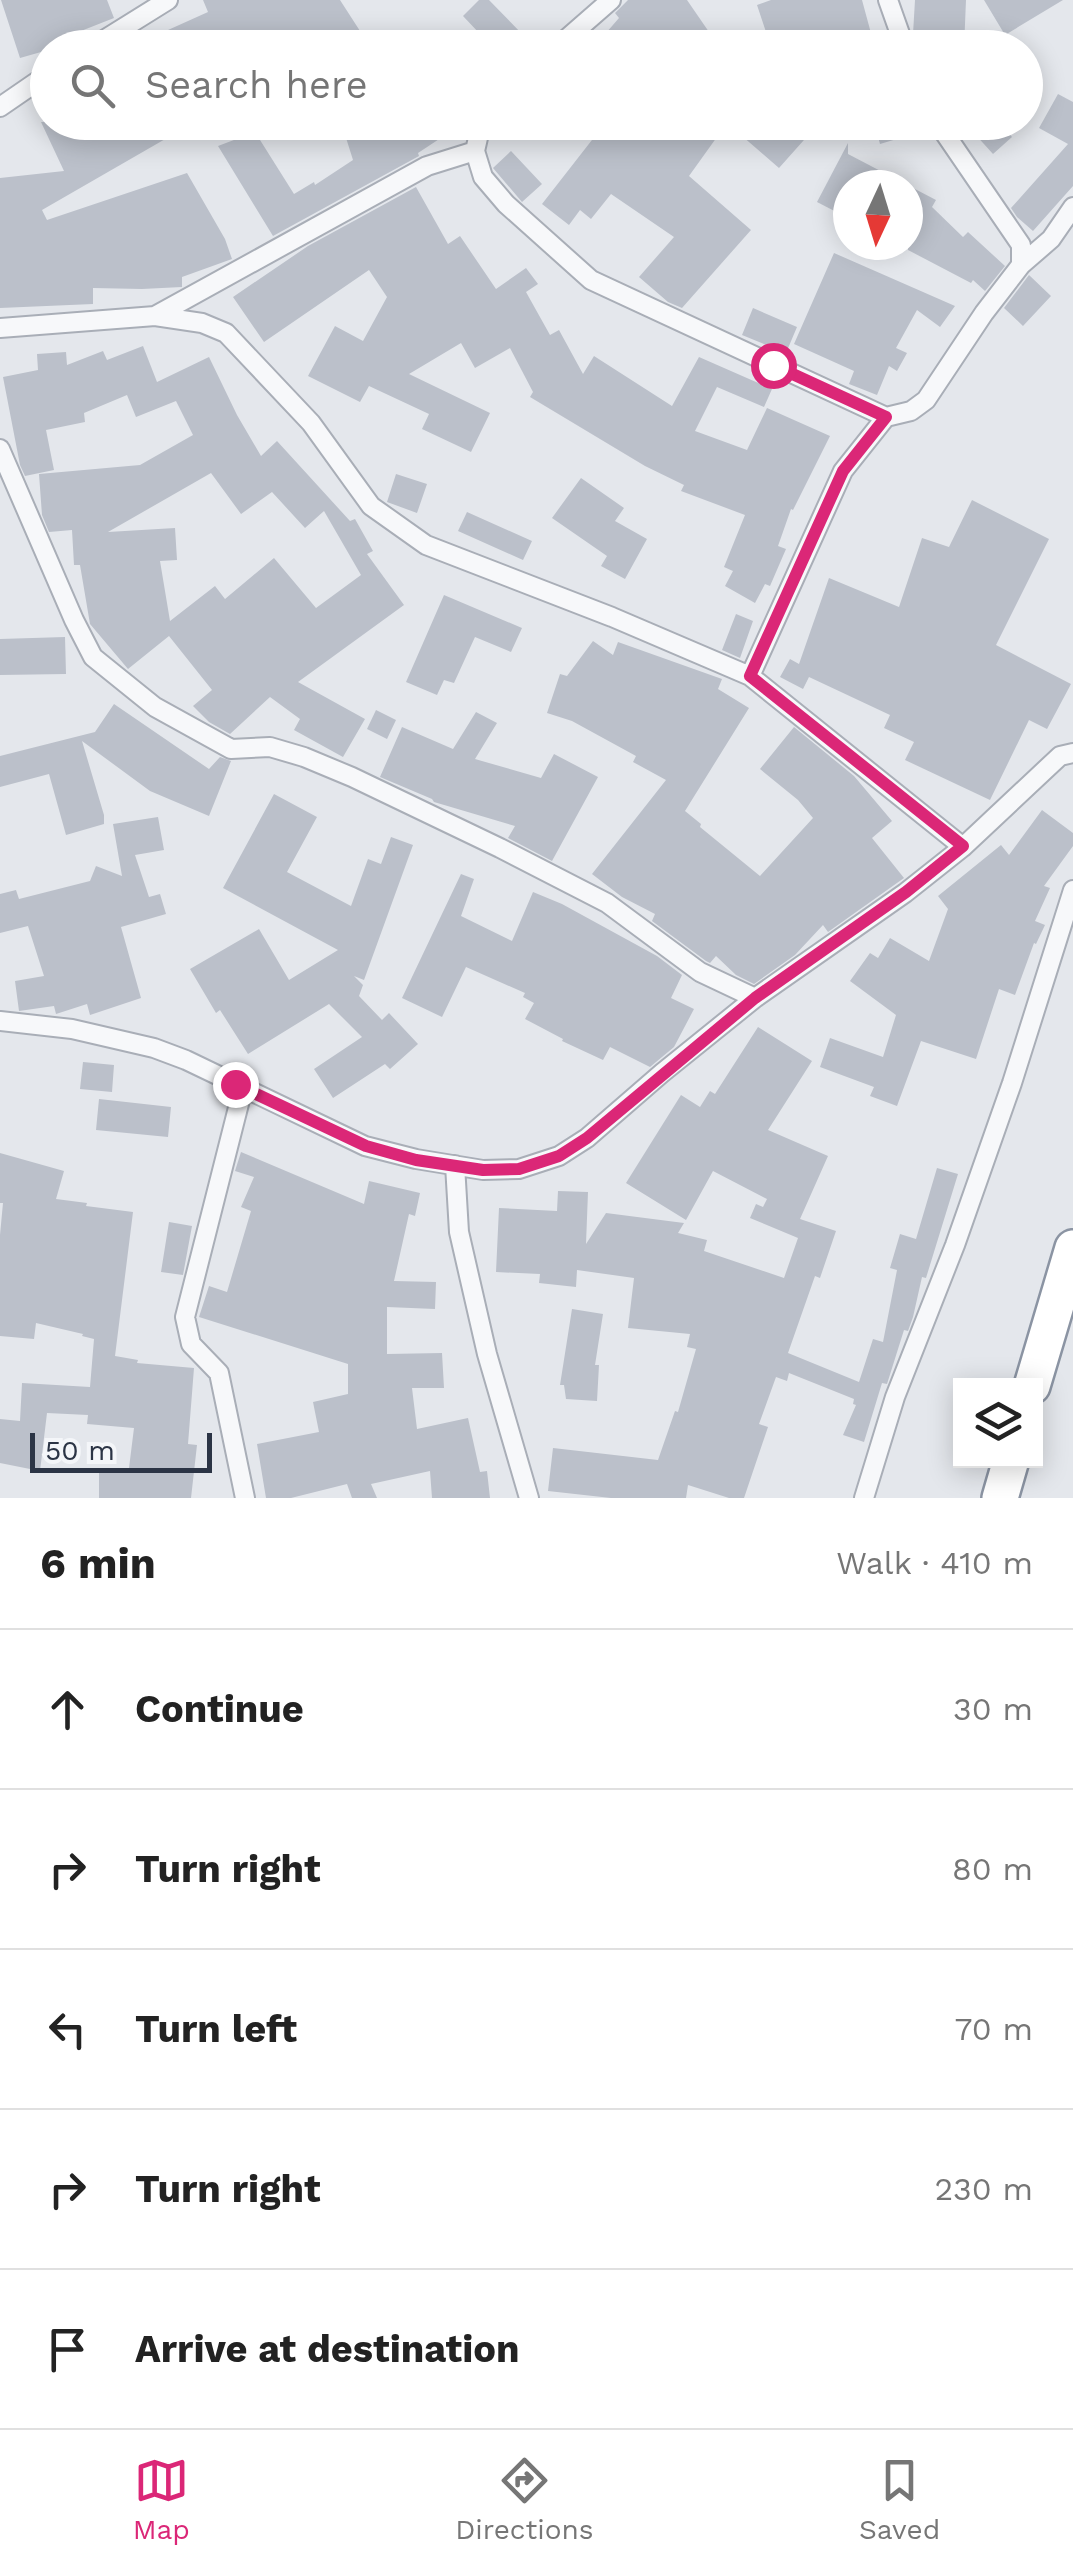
<!DOCTYPE html>
<html lang="en">
<head>
<meta charset="utf-8">
<style>
	:root { --surface:#fff; --page:#f2f2f2; --text:#222; --muted:#767676; --line:#e0e0e0; --accent:#db2777 }
	body { margin:0; font-family:"Work Sans",sans-serif; background:var(--page); color:var(--text) }
	.controls { position:absolute; right:30px; bottom:30px; display:grid; overflow:hidden; border-radius:0px; box-shadow:0 5px 25px #0003 }
	.controls button { width:90px; height:90px; display:grid; place-items:center; padding:0; border:0; border-bottom:2px solid var(--line); background:var(--surface); color:var(--text); font:50px sans-serif }
	.compass { position:absolute; left:833px; top:170px; width:90px; height:90px; border-radius:50%; background:var(--surface); box-shadow:0 5px 25px #0003; rotate:184deg }
	.scale { position:absolute; left:30px; bottom:25px; width:182px; box-sizing:border-box; padding-left:10px; border:5px solid #2b3445; border-top:0; font-size:28px; line-height:35px; white-space:nowrap; color:#2b3445; -webkit-text-stroke:8px #f4f6f9; paint-order:stroke }
	.stop { position:absolute; width:30px; height:30px; margin:-22px; border:8px solid #db2777; border-radius:50%; background:#fff }
	.stop.end { background:#db2777; border-color:#fff; box-shadow:0 2px 10px #0008 }
	.list { margin:0; padding:0; list-style:none }
	h2 { display:flex; justify-content:space-between; align-items:center; height:130px; margin:0; padding:0 40px; font-size:42px }
	h2 small { font-size:32px; font-weight:400; color:var(--muted) }
	.list li { display:grid; grid-template-columns:65px 1fr auto; gap:30px; align-items:center; box-sizing:border-box; height:160px; padding:0 40px; border-top:2px solid var(--line) }
	.list b { display:block; font-size:38px; white-space:nowrap }
	.list em { font-size:32px; font-style:normal; color:var(--muted) }
	.icon { flex:none; width:55px; height:55px; fill:none; stroke:currentColor; stroke-width:2; stroke-linecap:round; stroke-linejoin:round }
	.map { position:relative; flex:none; width:1073px; height:1498px; overflow:hidden }
	.search { position:absolute; background:var(--surface); box-shadow:0 5px 25px #0003; left:30px; right:30px; top:30px; height:110px; display:flex; align-items:center; gap:25px; box-sizing:border-box; padding:0 35px; border-radius:55px; color:var(--muted); font-size:38px }
	.sheet { height:930px; background:var(--surface) }
	nav { display:flex; justify-content:space-around; align-items:center; box-sizing:border-box; height:140px; border-top:2px solid var(--line); background:var(--surface); font-size:28px; color:var(--muted) }
	nav a { display:grid; justify-items:center; gap:5px }
	nav .on { color:var(--accent) }
	.map>svg:first-child { display:block }
	.building { fill:#bbc0ca; fill-rule:evenodd }
	.lines { fill:none; stroke-linecap:round; stroke-linejoin:round }
	.minor-casing { stroke:#a9aeb7; stroke-width:22 }
	.motorway-casing { stroke:#8b94a3; stroke-width:40 }
	.minor { stroke:#f7f8fa; stroke-width:18 }
	.motorway { stroke:#fff; stroke-width:35 }
	.route { stroke:#db2777; stroke-width:12 }
</style>
</head>
<body>
<div class="map">
<svg width="1073" height="1498" viewBox="0 0 1073 1498">
	<rect width="100%" height="100%" fill="#e4e7ec"/>
	<path class="building" d="M1 0H107L114 18 53 42 55 47 48 48V50L20 58Z
		M203 0H340L371 48H334L324 32 290 48H128L208 12Z
		M479 0H489L523 35 509 48H466L480 34 463 16Z
		M628 0H687L720 48H593L619 18 615 13Z
		M771 0H862L875 48H780L777 35 768 38 757 5Z
		M915 0H966L964 48 918 47 913 34Z
		M984 0H1063L1005 35Z
		M1058 94 1073 102V186L1033 231 1017 217 1011 208 1068 144 1039 128Z
		M41 122H158L167 138 42 210 47 220 187 173 225 239 232 259 182 277V287L142 289 93 288V304L0 308V178L64 171Z
		M341 122H407L412 135 431 122H465L418 153 419 156 273 236 218 146 255 132 294 194 314 182 315 185 353 160Z
		M606 122H820L779 168 727 123 689 176 751 230 682 308 668 302 639 277 674 237 611 194 591 219 580 210 569 225 542 204Z
		M874 122H925L927 130 880 144Z
		M964 122H999L1012 137 993 154Z
		M848 143V154L936 200 932 207 963 237 968 232 1005 266 985 291 973 280 971 283 908 250V185H848V218L817 202Z
		M511 151 542 184 522 202 493 168Z
		M416 187 448 244 460 236 496 289 526 268 538 284 526 292 550 335 559 330 583 374 594 356 672 406 699 357 772 389 764 407 717 387 695 431 747 450 767 408 830 436 793 510 791 509 778 546 786 549 770 586 765 584 755 603 725 586 733 571 724 567 745 515 681 491 684 485 645 466 530 397 533 392 510 348 475 368 461 343 409 374 490 413 471 452 422 429 429 414 369 386 360 402 308 376 335 326 363 341 387 297 369 270 264 342 233 297 308 246Z
		M834 253 955 306 940 327 917 310 896 348 907 353 897 371 889 366 877 395 849 384 854 371 794 344Z
		M1029 275 1051 296 1023 326 1004 308Z
		M753 308 797 327 786 353 742 335Z
		M143 346 157 382 209 357 237 415 261 456 277 441 350 521 355 519 373 551 367 554 404 605 298 682 365 719 343 757 294 730 300 719 270 697 230 734 209 722 193 706 212 690 169 636 128 669 90 624 80 565H74L72 530 49 532 42 515 39 474 140 465 193 435 176 401 136 417 127 395 84 413 85 422 46 430 54 470 25 476 20 465 3 377 38 370 37 354 66 352 67 365 103 351 107 360ZM211 473 241 514 272 492 305 528 324 511 361 575 316 608 274 558 225 599 215 586 170 621 160 561 177 560 175 528 108 532Z
		M396 474 427 484 417 513 387 502Z
		M581 478 624 508 615 521 647 539 625 579 601 566 607 556 552 518Z
		M972 500 1049 539 996 645 1071 684 1047 729 1029 720 990 800 905 760 914 742 884 728 890 715 809 677 803 689 780 677 790 659 799 664 829 578 899 607 922 538 949 547Z
		M467 512 532 541 523 560 458 531Z
		M444 595 522 628 511 652 475 637 454 683 444 680 437 695 406 682Z
		M736 614 753 621 740 658 722 650Z
		M65 637 66 674 0 675V639Z
		M593 641 613 655 618 642 722 679 718 689 749 708 685 811 701 824 700 827 760 876 813 818 798 800 760 769 794 727 854 776 892 821 872 838 904 878 828 932 823 925 795 955 754 984 736 975 716 956 710 963 706 961 652 921 655 914 622 897 592 874 666 780 633 762 636 756 572 721 547 713 560 674 567 676Z
		M114 704 209 769 220 757 231 761 209 816 150 791 82 741 104 815V824L66 835 49 774 0 787V756L95 732Z
		M376 710 396 720 387 739 367 729Z
		M476 712 497 723 475 759 541 778 554 754 598 777 552 861 508 838 515 826 434 802 432 799 380 777 402 727 453 749Z
		M274 794 317 817 287 872 351 906 368 859 381 864 391 837 413 845 364 980 354 976 363 985 359 996 382 1020 389 1013 418 1044 390 1069 385 1064 333 1098 314 1069 362 1037 329 1004 248 1054 220 1010 216 1013 190 969 259 929 289 980 338 950 223 888Z
		M1042 810 1073 833V846L1044 886 1050 888 1035 921 1045 925 1036 944 1034 943 1015 995 999 989 976 1059 921 1041 897 1106 870 1096 874 1087 820 1067 830 1038 883 1057 896 1015 850 981 870 953 878 958 890 938 929 961 948 909 938 896 1001 845 1009 855Z
		M158 817 164 850 135 855 149 897 160 894 166 914 121 927 141 998 90 1015 87 1004 56 1014 54 1006 19 1011 15 981 44 976 28 926 0 933V894L16 890 19 899 90 881 96 866 122 876 113 824Z
		M461 874 474 879 461 916 512 941 533 892 562 904 657 956 682 975 671 998 694 1009 674 1047 650 1067 610 1047 603 1060 562 1041 563 1039 525 1019 534 1003 523 997 525 993 466 967 442 1017 402 998Z
		M758 1027 812 1061 768 1130 828 1156 800 1219 836 1231 820 1278 815 1276 788 1353 859 1382 873 1339 883 1342 897 1270 890 1268 900 1234 916 1239 937 1168 958 1174 926 1278 922 1277 913 1317 908 1331 904 1330 887 1384 882 1383 864 1442 843 1435 856 1405 853 1404 854 1399 789 1373 787 1381 776 1377 759 1424 768 1427 744 1498H729L688 1485 686 1498H611L548 1491 553 1448 658 1460 675 1411 678 1412 696 1349 687 1347 690 1334 628 1328 634 1278 577 1270 576 1287 539 1283 540 1274 496 1272 499 1208 557 1211 558 1191 588 1192 586 1244 606 1213 684 1223 678 1233 707 1240 704 1251 784 1278 798 1238 750 1218 756 1204 763 1207 767 1199 713 1171 686 1220 626 1183 681 1095 700 1107 710 1091 715 1094Z
		M83 1062 114 1065 112 1092 80 1089Z
		M99 1099 171 1107 168 1137 96 1130Z
		M241 1152 364 1204 369 1181 420 1193 415 1216 409 1214 394 1281 436 1282 435 1309 387 1307V1354L442 1353 444 1388H412L417 1429 468 1418 480 1472 487 1471 490 1498H432L430 1471 371 1484 377 1498H352L347 1484 291 1498H266L257 1444 319 1432 313 1402 348 1394V1364L199 1317 209 1286 227 1292 251 1211 241 1207 254 1177 235 1171Z
		M0 1153 64 1171 56 1199 87 1203 86 1206 133 1212 115 1356 138 1360 137 1363 194 1368 188 1444 197 1445 191 1498H99V1468H129L134 1428 87 1424 88 1415 47 1413 40 1471 0 1463V1419L20 1421 22 1383 90 1387 94 1339 82 1336 83 1334 36 1323 34 1339 0 1336V1235L3 1203H0Z
		M169 1222 192 1226 183 1275 161 1272Z
		M572 1309 603 1314 595 1365H599L597 1401 566 1399 564 1385H560Z"/>
	<g class="lines">
		<defs>
			<path id="minor" d="M888 0 905 48
				M91 48 168 0
				M556 48 611 0
				M0 107 48 74
				M486 122 480 129 475 151 483 177 506 204 591 280 886 417
				M1021 265 1051 239 1073 207
				M155 316 427 166 475 151
				M0 328 155 316 202 323 226 333 311 423 371 506 426 545 612 617 750 676 963 847
				M0 449 74 620 93 657 155 707 231 749 270 747 304 757 352 777 500 848 607 903 700 972 755 998
				M750 676 843 471 886 417 911 411 926 400 984 313 1021 265V245L937 122
				M0 1021 72 1029 154 1048 186 1060 365 1146 416 1159 483 1170 519 1169 559 1156 587 1138 662 1073 755 998 905 893 963 847 1060 756 1073 753
				M243 1088 185 1317 191 1344 219 1373 245 1498
				M455 1165 459 1232 487 1354 529 1498
				M864 1498 895 1397 955 1245 1012 1083 1073 890"/>
			<path id="motorway" d="M1032 1386 1073 1248
				M1000 1498 1011 1460"/>
		</defs>
		<use href="#minor" class="minor-casing"/>
		<use href="#motorway" class="motorway-casing"/>
		<use href="#minor" class="minor"/>
		<use href="#motorway" class="motorway"/>
	</g>
	<g class="lines">
		<path class="route" d="M235 1084 366 1146 416 1160 483 1170 519 1169 559 1156 587 1138 755 998 906 892 963 846 750 676 843 471 886 417 773 365"/>
	</g>
</svg>
<div class="controls">
<button><svg class="icon" aria-label="layers" viewBox="0 0 24 24"><path d="M12 4l9 5-9 5-9-5zM3 14l9 5 9-5"/></svg></button>
</div>
<svg class="compass" viewBox="-18 -18 36 36"><path d="M0-13l5 13h-10z" fill="#e53935"/><path d="M0 13l5-13h-10z" fill="#767676"/></svg>
<div class="scale">50 m</div>
<div class="stop" style="left:773px;top:365px"></div>
<div class="stop end" style="left:235px;top:1084px"></div>
<div class="search"><svg class="icon" aria-label="search" viewBox="0 0 24 24"><circle cx="10" cy="10" r="6"/><path d="M15 15l6 6"/></svg>Search here</div>
</div>
<section class="sheet">
<h2>6 min<small>Walk · 410 m</small></h2>
<ul class="list">
<li><svg class="icon" aria-label="ahead" viewBox="0 0 24 24"><path d="M12 20V5M6 11l6-6 6 6"/></svg><div><b>Continue</b></div><em>30 m</em></li>
<li><svg class="icon" aria-label="right" viewBox="0 0 24 24"><path d="M7 20v-9h11M14 6l5 5-5 5"/></svg><div><b>Turn right</b></div><em>80 m</em></li>
<li><svg class="icon" aria-label="left" viewBox="0 0 24 24"><path d="M17 20v-9H6M10 6l-5 5 5 5"/></svg><div><b>Turn left</b></div><em>70 m</em></li>
<li><svg class="icon" aria-label="right" viewBox="0 0 24 24"><path d="M7 20v-9h11M14 6l5 5-5 5"/></svg><div><b>Turn right</b></div><em>230 m</em></li>
<li><svg class="icon" aria-label="arrive" viewBox="0 0 24 24"><path d="M6 21V4h12l-3 4 3 4H6"/></svg><div><b>Arrive at destination</b></div></li>
</ul>
</section>
<nav>
<a class="on"><svg class="icon" aria-label="map" viewBox="0 0 24 24"><path d="M3 6l6-2 6 2 6-2v14l-6 2-6-2-6 2zM9 4v14M15 6v14"/></svg>Map</a>
<a><svg class="icon" aria-label="directions" viewBox="0 0 24 24"><path d="M12 3l9 9-9 9-9-9zM9 14v-3h6M13 9l2 2-2 2"/></svg>Directions</a>
<a><svg class="icon" aria-label="saved" viewBox="0 0 24 24"><path d="M7 4h10v16l-5-4-5 4z"/></svg>Saved</a>
</nav>
</body>
</html>
